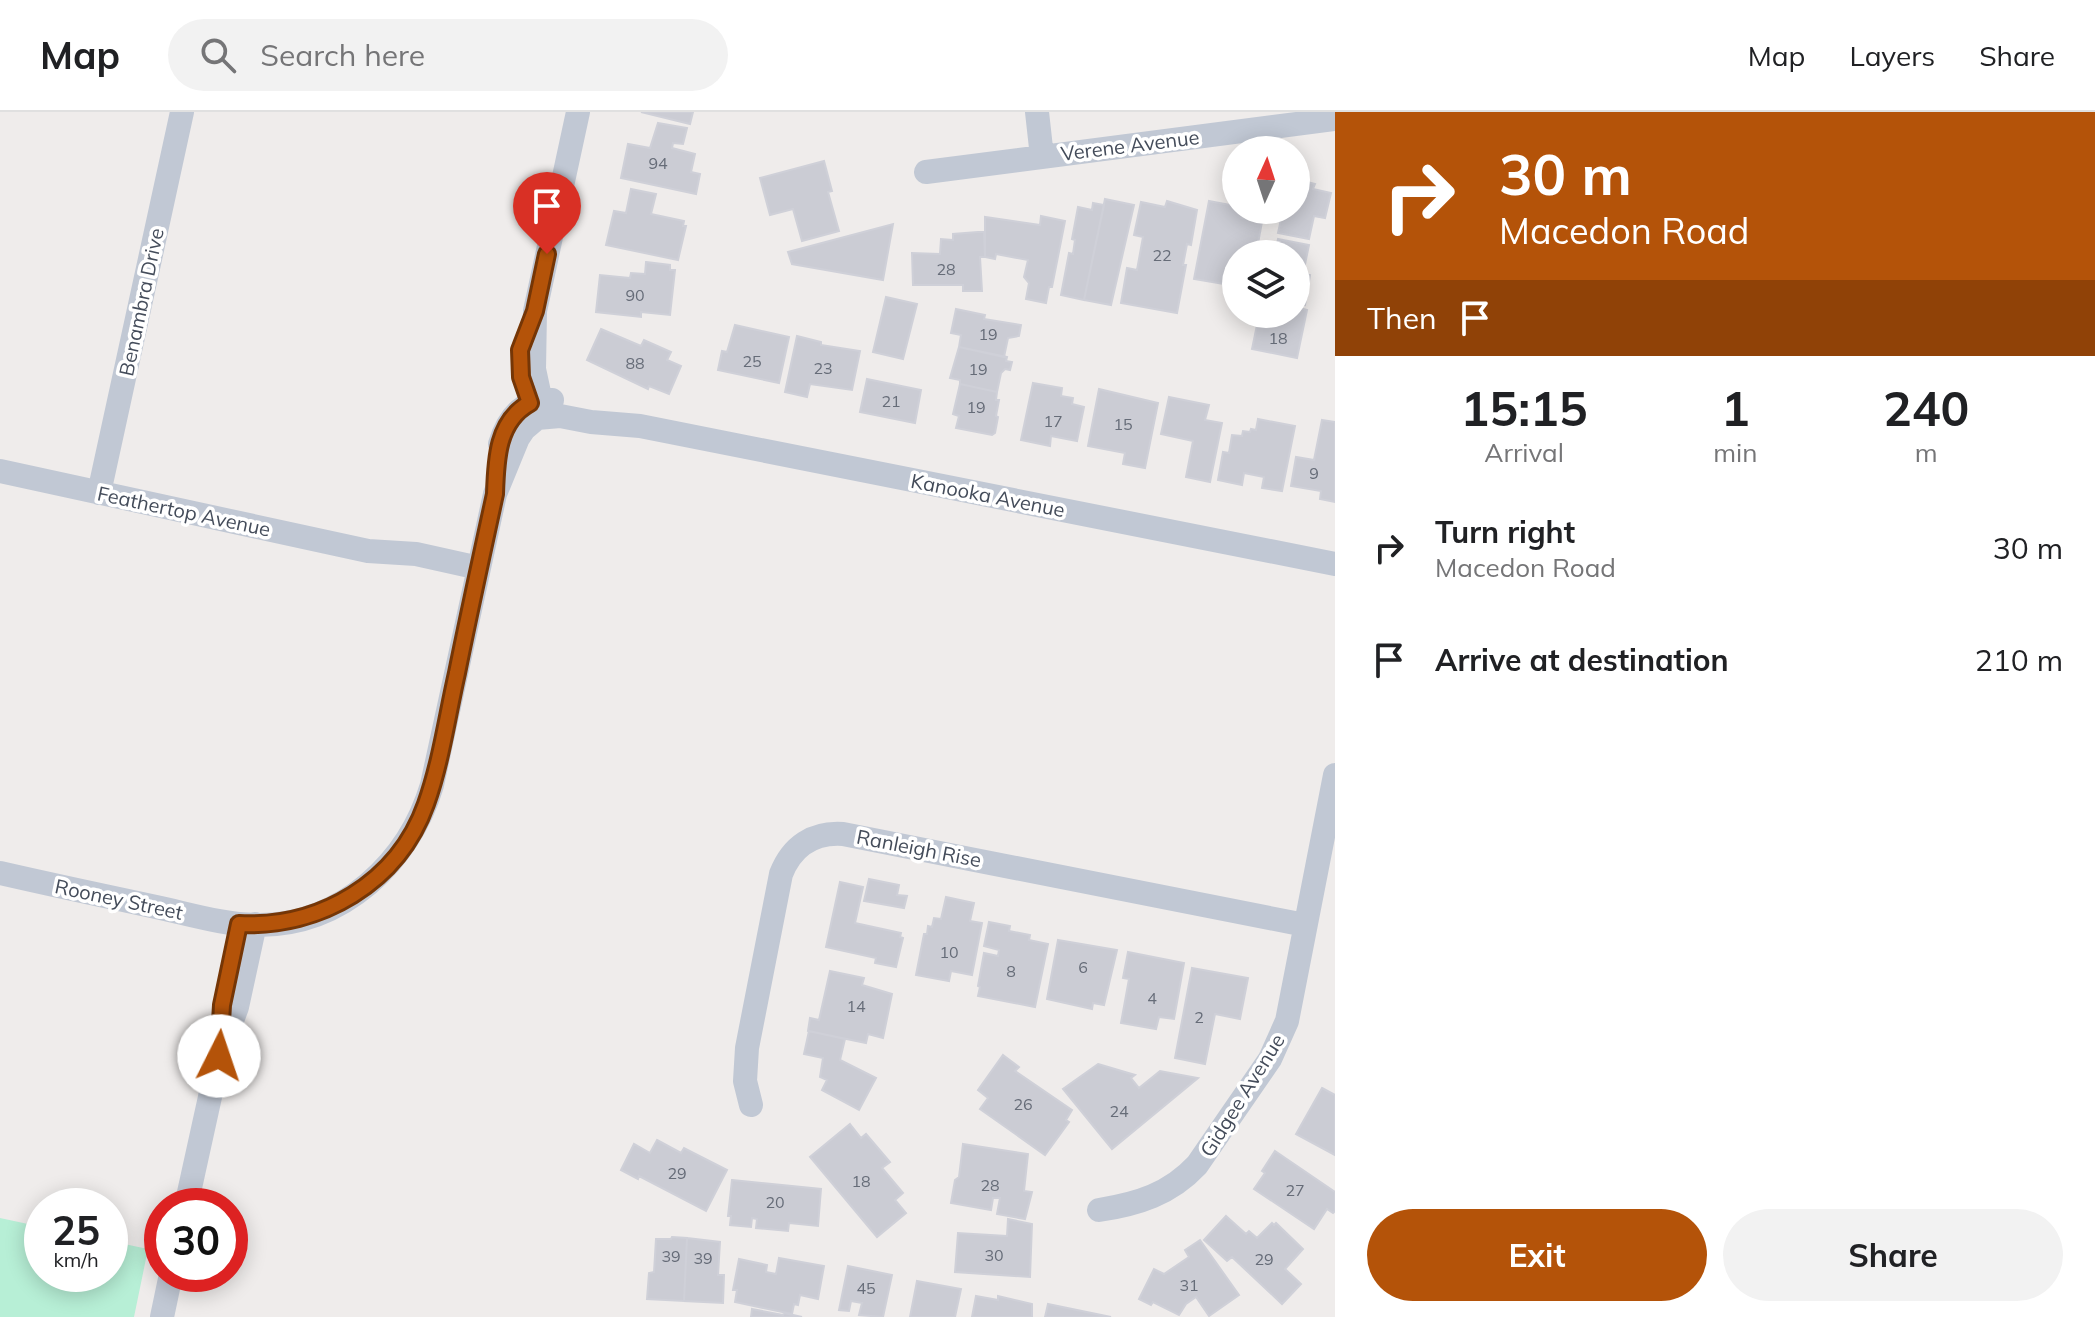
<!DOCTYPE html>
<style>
:root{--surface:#fff;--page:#f2f2f2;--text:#202124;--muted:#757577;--line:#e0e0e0;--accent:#b45309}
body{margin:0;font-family:Mulish,sans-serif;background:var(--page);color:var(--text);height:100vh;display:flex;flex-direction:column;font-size:30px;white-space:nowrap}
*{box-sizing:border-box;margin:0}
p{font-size:26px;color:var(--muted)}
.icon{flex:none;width:44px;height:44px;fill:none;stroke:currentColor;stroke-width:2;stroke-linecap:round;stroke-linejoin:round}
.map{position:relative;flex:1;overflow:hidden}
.panel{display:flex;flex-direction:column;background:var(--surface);width:760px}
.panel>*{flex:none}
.top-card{background:#b45309;color:#fff;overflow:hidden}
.needle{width:52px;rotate:3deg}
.fabs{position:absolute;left:1222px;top:24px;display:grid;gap:16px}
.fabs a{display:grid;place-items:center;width:88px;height:88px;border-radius:50%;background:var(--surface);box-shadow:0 4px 20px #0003;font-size:40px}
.speed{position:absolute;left:24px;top:1076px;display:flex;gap:16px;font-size:40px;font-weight:700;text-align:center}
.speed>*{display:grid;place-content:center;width:104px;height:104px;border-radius:50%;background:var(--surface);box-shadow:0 4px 20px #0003;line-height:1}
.speed small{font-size:20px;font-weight:400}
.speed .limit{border:12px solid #d22;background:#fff;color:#111}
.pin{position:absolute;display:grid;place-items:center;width:68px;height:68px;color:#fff;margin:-82px -34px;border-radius:50% 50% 50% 0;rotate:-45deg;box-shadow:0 0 8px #0007}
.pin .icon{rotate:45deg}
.me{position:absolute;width:88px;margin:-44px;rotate:4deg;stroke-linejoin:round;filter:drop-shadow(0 0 6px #0008)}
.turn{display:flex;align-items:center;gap:28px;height:168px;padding:0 32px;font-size:36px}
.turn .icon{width:104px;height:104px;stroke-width:2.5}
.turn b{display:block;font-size:56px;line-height:68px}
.then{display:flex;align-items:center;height:76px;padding:0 32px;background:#0003;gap:16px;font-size:30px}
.eta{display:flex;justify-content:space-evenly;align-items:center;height:136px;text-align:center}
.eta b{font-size:48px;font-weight:700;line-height:56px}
.button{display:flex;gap:16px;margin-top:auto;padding:16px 32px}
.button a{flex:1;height:92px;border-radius:48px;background:var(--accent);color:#fff;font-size:32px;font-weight:700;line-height:92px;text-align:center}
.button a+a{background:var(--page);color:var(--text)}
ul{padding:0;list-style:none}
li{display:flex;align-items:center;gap:24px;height:112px;padding:0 32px}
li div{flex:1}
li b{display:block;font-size:30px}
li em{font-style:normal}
header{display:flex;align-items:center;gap:48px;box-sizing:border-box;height:112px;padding:0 40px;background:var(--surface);border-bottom:2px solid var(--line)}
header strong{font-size:38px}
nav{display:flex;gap:44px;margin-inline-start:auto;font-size:28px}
.search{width:560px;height:72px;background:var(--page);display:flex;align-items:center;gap:20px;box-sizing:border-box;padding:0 28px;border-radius:44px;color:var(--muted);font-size:30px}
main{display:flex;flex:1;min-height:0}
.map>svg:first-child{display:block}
.green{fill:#b7efd6}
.building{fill:#cbccd4;stroke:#cfd0d8;stroke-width:2}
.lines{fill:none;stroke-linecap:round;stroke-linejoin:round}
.street{stroke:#c1c8d4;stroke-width:24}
.route-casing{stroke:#753606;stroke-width:20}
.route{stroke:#b45309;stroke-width:14}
.labels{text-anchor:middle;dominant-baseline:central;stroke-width:7;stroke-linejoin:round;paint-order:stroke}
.number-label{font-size:16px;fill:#666c78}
.street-label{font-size:20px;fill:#444c5a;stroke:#fff}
</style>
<header>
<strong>Map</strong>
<div class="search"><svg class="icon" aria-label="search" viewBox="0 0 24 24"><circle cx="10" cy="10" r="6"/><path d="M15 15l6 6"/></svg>Search here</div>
<nav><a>Map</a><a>Layers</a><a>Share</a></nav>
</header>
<main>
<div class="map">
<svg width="1335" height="1205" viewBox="0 0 1335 1205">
<rect width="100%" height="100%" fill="#efeceb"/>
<path class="green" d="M0 1106 42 1115V1162H110V1129L148 1137 134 1205H0Z"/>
<path class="building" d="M641 0H693L690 12Z
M658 11 687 16 683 32 673 31 672 36 695 42 691 60 700 62 696 82 621 66 628 32 650 36Z
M824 49 832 79 828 80 839 119 802 129 793 97 770 103 760 66Z
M1303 69 1315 72 1313 77 1331 81 1325 106 1314 104 1309 127 1278 121 1283 98H1296V73L1302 74Z
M631 77 656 82 651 102 684 109 683 114H686L678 148 606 133 614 99 626 101Z
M1105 87 1134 93 1111 193 1084 188Z
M1167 89 1197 98 1191 133 1187 132 1183 153H1186L1177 201 1121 191 1127 156 1137 158 1143 125 1134 123 1141 90 1165 95Z
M1209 89 1236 94V98H1243L1241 106 1262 110 1256 142H1236V174L1194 167Z
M1093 91 1104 93 1084 188 1061 183 1069 141 1073 142 1075 128 1072 127 1078 95 1092 98Z
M1041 104 1065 109 1052 175H1049L1046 191 1026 187 1029 171 1024 165 1028 148 996 142 995 147 985 145V105L1040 113Z
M893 112 883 168 792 152 788 140Z
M978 120H984L985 145H980L982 179H963V173H913L912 141 940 142 941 127 953 128V122Z
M1278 127 1309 133 1303 162 1310 163 1305 193 1296 191V142H1275Z
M646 150 670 153V158H675L670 203 641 200V205L596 200 600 163 630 166 631 161 645 162Z
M886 185 917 192 903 247 873 240Z
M1296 195 1307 198 1297 246 1252 237 1257 213 1268 216 1273 202H1296Z
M956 197 985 203 984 207 1021 213 1019 224 1008 226 1004 245 959 235 961 223 951 221Z
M735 213 789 225 779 271 718 258 722 239 727 240Z
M601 217 641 234 644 228 671 240 667 248 681 254 669 282 649 274 648 277 587 248Z
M797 224 821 230V233L860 239 852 278 810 272 807 285 785 280Z
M959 235 1007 245 1006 249 1012 250 1010 258 1005 257 1001 261 997 280 960 272V268L950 266Z
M867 267 921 278 915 311 860 300Z
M1033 271 1062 276 1061 284 1073 286 1072 292 1084 295 1077 329 1051 324 1050 334 1021 328Z
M960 272 997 280 996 288H999L996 304 998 305 995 321 992 323 956 316 959 304 953 302Z
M1099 277 1158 291 1145 356 1123 352 1125 341 1088 334Z
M1169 285 1209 293 1205 308 1222 311 1210 370 1186 365 1193 329 1161 322Z
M1258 307 1295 314 1282 379 1262 376 1264 365 1244 361 1242 373 1218 368 1223 340 1229 341 1232 323 1242 324 1243 319 1250 320 1251 317 1256 318Z
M1322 308 1335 310V390L1320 387 1321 379 1291 374 1296 345 1314 348Z
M869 767 899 773 897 783 907 784 904 796 864 789Z
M840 770 863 775 855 811 901 821 900 825 903 826 896 855 875 851 876 846 826 835Z
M946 785 974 791 970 809 982 811 972 863 951 859 949 869 916 863 924 822H927L928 814 932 815 934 806 941 807Z
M989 810 1010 814 1009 819 1030 823 1029 828 1048 832 1035 895 978 884 980 875 978 874 984 841 998 844 999 838 984 834Z
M1058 828 1117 838 1104 893 1093 891 1092 897 1047 887Z
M1128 840 1184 851 1174 907 1159 905 1156 917 1121 911 1129 867 1123 866Z
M1192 856 1248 866 1240 907 1215 902 1205 952 1175 946Z
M830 859 864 866 862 873 892 882 883 926 868 922 866 931 808 919 810 906 819 908Z
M809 919 845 927 840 948 876 966 859 998 822 978 827 968 820 965 823 946 804 942Z
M1003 943 1019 955 1015 959 1072 998 1066 1008 1069 1010 1045 1043 980 997 988 986 978 978Z
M1098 952 1135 963 1131 966 1139 976 1160 959 1198 966 1112 1037 1063 977Z
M1322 976 1335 983V1043L1296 1022Z
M850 1012 861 1026 866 1022 890 1050 882 1056 903 1081 895 1088 906 1101 877 1125 810 1045Z
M657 1028 681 1041 684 1036 727 1058 706 1099 639 1064 638 1067 621 1058 634 1032 650 1041Z
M963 1032 1028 1042 1024 1079 1032 1080 1025 1107 997 1102 1000 1086H993L991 1098 951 1091 955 1068 959 1065Z
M1275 1039 1335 1080V1099L1333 1101 1327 1097 1314 1117 1254 1077 1265 1061 1262 1059Z
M732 1068 821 1077 818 1114 789 1111 788 1119 756 1116 757 1107 752 1106 751 1115 730 1113 731 1104H728Z
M1226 1104 1246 1122 1249 1119 1257 1126 1272 1111 1274 1113 1276 1111 1303 1137 1285 1157 1301 1172 1282 1192 1232 1145 1227 1149 1204 1128Z
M1008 1107 1032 1112 1030 1165 955 1160 958 1121 1007 1124Z
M672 1125 687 1126 684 1189 647 1187 649 1161 654 1160 656 1127H671Z
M687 1126 720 1130 718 1163H724L723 1191 684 1189Z
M1200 1128 1239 1183 1209 1204 1196 1185 1186 1192 1179 1203 1153 1190 1151 1193 1139 1187 1154 1157 1164 1162 1189 1145 1185 1138Z
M779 1146 824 1154 818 1187 800 1183 798 1193 794 1192 792 1202 735 1190 737 1178H733L739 1147 767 1153 766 1160 776 1162Z
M848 1154 892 1163 883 1205 859 1203 862 1191 851 1189 849 1199 839 1198Z
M917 1169 961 1177 955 1205H910Z
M976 1184 998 1188V1184L1032 1192V1205H972Z
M1048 1192 1111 1205H1045Z
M752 1197 783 1203 784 1201 802 1205H751Z"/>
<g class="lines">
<path class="street" d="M1037 0 1042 45
M926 60 1335 7
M537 306 560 304 591 310 640 314 1335 452
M500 332C508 306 523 287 552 288
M0 359 368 439 416 442 479 456
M99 381 182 0
M0 761C52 773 104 784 156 795 189 802 224 813 259 813 343 813 409 750 432 673L495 382 518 326 524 317 537 306 540 285 534 257 535 199 578 0
M751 993 745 969 747 936 781 762C792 734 813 720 843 722L1305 813
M186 1094 219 944 237 895 255 812
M1099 1098C1138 1092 1170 1082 1197 1053L1270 947 1287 909 1335 663
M162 1205 171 1162"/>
</g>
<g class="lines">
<defs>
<path id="route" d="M219 944 222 893 239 812C320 816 398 771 426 692 441 650 447 605 457 561 469 501 482 442 495 382 496 348 497 309 530 291L521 265 520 238 535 199 547 142"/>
</defs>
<use href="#route" class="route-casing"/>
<use href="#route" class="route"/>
</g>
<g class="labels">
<g class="number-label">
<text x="658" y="51">94</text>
<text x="1162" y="143">22</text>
<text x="946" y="157">28</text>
<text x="635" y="183">90</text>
<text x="988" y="222">19</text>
<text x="1278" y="226">18</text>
<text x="752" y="249">25</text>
<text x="635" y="251">88</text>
<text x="823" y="256">23</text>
<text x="978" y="257">19</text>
<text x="891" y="289">21</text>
<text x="976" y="295">19</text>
<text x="1053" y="309">17</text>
<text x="1123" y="312">15</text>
<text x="1314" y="361">9</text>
<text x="949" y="840">10</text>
<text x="1083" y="855">6</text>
<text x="1011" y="859">8</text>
<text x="1152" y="886">4</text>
<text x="856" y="894">14</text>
<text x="1199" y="905">2</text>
<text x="1023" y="992">26</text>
<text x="1119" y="999">24</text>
<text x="677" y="1061">29</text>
<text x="861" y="1069">18</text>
<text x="990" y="1073">28</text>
<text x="1295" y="1078">27</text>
<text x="775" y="1090">20</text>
<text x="994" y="1143">30</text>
<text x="671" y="1144">39</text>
<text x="703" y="1146">39</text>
<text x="1264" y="1147">29</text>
<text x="1189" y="1173">31</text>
<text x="866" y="1176">45</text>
</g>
<g class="street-label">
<text transform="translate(1130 33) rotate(-7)">Verene Avenue</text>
<text transform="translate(141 190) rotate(-78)">Benambra Drive</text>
<text transform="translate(988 383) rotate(11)">Kanooka Avenue</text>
<text transform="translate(184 399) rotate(12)">Feathertop Avenue</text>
<text transform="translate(919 736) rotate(11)">Ranleigh Rise</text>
<text transform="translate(119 787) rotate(12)">Rooney Street</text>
<text transform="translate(1242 983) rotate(-58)">Gidgee Avenue</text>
</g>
</g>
</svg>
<div class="fabs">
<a><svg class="needle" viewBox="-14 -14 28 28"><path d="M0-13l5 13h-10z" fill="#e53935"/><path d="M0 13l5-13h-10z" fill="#757577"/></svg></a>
<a><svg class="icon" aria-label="layers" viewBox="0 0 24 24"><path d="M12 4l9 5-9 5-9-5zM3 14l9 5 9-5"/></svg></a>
</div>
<div class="speed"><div>25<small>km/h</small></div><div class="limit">30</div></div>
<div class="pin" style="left:547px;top:142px;background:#d93025"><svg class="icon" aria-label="arrive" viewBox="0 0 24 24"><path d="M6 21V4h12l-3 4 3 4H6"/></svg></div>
<svg class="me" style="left:219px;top:944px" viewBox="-20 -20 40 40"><circle r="19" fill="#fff"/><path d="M0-13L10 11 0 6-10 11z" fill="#b45309"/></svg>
</div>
<section class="panel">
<div class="top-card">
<div class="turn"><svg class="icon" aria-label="right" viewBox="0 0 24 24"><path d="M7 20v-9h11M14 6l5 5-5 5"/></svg><div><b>30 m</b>Macedon Road</div></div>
<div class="then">Then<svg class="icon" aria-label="arrive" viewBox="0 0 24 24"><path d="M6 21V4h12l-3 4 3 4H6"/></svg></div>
</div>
<div class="eta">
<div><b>15:15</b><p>Arrival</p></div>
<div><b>1</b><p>min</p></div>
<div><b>240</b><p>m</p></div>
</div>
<ul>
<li><svg class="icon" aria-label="right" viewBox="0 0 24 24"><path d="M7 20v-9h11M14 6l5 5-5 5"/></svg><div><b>Turn right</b><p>Macedon Road</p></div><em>30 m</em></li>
<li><svg class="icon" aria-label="arrive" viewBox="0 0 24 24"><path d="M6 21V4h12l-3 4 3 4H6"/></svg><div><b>Arrive at destination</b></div><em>210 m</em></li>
</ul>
<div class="button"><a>Exit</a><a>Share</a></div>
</section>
</main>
